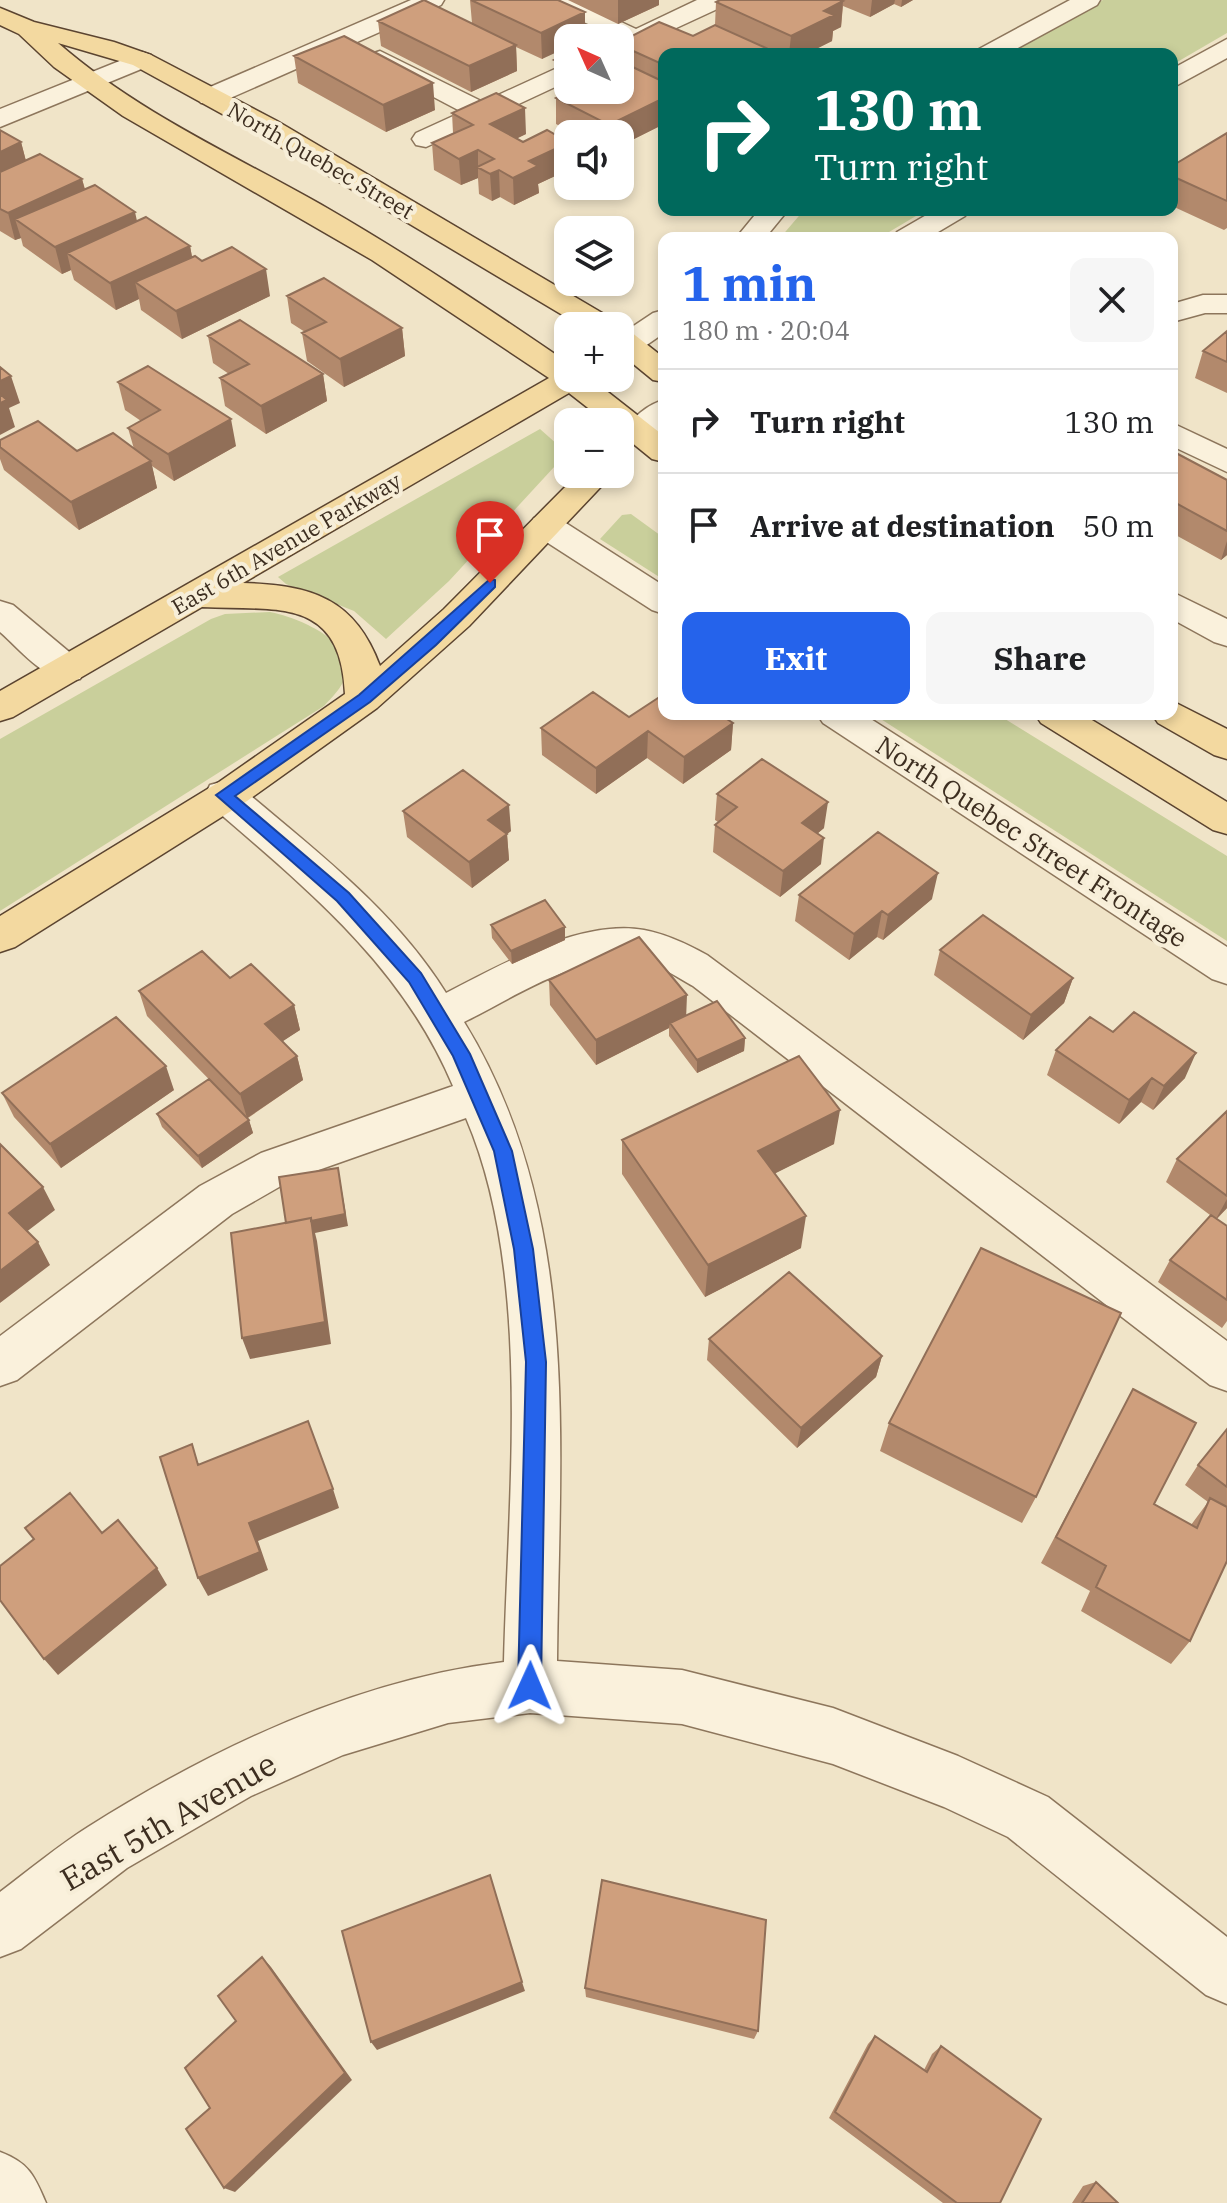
<!DOCTYPE html>
<meta charset="utf-8">
<style>
:root{--surface:#fff;--page:#f6f6f6;--text:#202124;--muted:#757577;--line:#e0e0e0;--accent:#2563eb}
body{margin:0;font-family:"IBM Plex Serif",serif;background:var(--page);color:var(--text);height:100vh;display:flex;flex-direction:column;font-size:30px;white-space:nowrap}
*{box-sizing:border-box;margin:0}
p{font-size:26px;color:var(--muted)}
.icon{flex:none;width:44px;height:44px;fill:none;stroke:currentColor;stroke-width:2;stroke-linecap:round;stroke-linejoin:round}
.map{position:relative;flex:1;overflow:hidden}
.side{position:absolute;left:658px;top:232px;width:520px;height:488px;display:flex;flex-direction:column;background:var(--surface);border-radius:16px;box-shadow:0 4px 12px #0003}
.side>*{flex:none}
.guide{position:absolute;left:658px;top:48px;width:520px;height:168px;border-radius:16px;box-shadow:0 4px 12px #0003;background:#00695c;color:#fff;overflow:hidden}
.needle{width:52px;rotate:315deg}
.controls{position:absolute;left:554px;top:24px;display:grid;gap:16px}
.controls a{display:grid;place-items:center;width:80px;height:80px;border-radius:16px;background:var(--surface);box-shadow:0 4px 12px #0003;font-size:40px}
.pin{position:absolute;display:grid;place-items:center;width:68px;height:68px;color:#fff;margin:-82px -34px;border-radius:50% 50% 50% 0;rotate:-45deg;box-shadow:0 0 8px #0007}
.pin .icon{rotate:45deg}
.me{position:absolute;width:88px;margin:-44px;rotate:1deg;stroke-linejoin:round;filter:drop-shadow(0 0 6px #0008)}
.turn{display:flex;align-items:center;gap:28px;height:168px;padding:0 24px;font-size:36px}
.turn .icon{width:104px;height:104px;stroke-width:2.5}
.turn b{display:block;font-size:56px;line-height:68px}
.round{display:grid;place-items:center;flex:none;width:84px;height:84px;border-radius:16px;background:var(--page)}
.head{display:flex;align-items:center;justify-content:space-between;height:136px;padding:0 24px}
h1{font-size:48px;font-weight:800;line-height:60px;color:var(--accent)}
.cta{display:flex;gap:16px;margin-top:auto;padding:16px 24px}
.cta a{flex:1;height:92px;border-radius:16px;background:var(--accent);color:#fff;font-size:32px;font-weight:800;line-height:92px;text-align:center}
.cta a+a{background:var(--page);color:var(--text)}
ul{padding:0;list-style:none}
li{display:flex;align-items:center;gap:24px;height:104px;padding:0 24px;border-top:2px solid var(--line)}
li div{flex:1}
li b{display:block;font-size:30px}
li em{font-style:normal}
.map>svg:first-child{display:block}
.green{fill:#c9cf9b}
.lines{fill:none;stroke-linecap:round;stroke-linejoin:round}
.minor-casing{stroke:#8d765c;stroke-width:3}
.major-casing{stroke:#5b4430;stroke-width:3}
.minor{fill:#faf1dc;fill-rule:evenodd}
.major{fill:#f3d9a0;fill-rule:evenodd}
.wall{fill:#b2896c}
.shaded-wall{fill:#916f58}
.building{fill:#cf9f7d;stroke:#916f58;stroke-width:2}
.route{fill:#2563eb;stroke:#184099;stroke-width:2}
.labels{text-anchor:middle;dominant-baseline:central;stroke-width:8;stroke-linejoin:round;paint-order:stroke}
.far-street-label{font-size:22px;fill:#3d2e20;stroke:#f7eed8}
.street-label{font-size:26px;fill:#3d2e20;stroke:#f7eed8}
.near-street-label{font-size:32px;fill:#3d2e20;stroke:#f7eed8}
</style>
<div class="map">
<svg width="1227" height="2203" viewBox="0 0 1227 2203">
<rect width="100%" height="100%" fill="#f0e4c8"/>
<path class="green" d="M1103 0H1227V33L1172 65V54H1005Z
M804 210H926L879 238H780Z
M540 429 567 453 449 581 386 639 354 611 286 584 278 577Z
M631 514 664 538V580L600 539 622 515Z
M270 612C296 617 355 640 346 675 342 688 332 697 324 706L0 911V739L211 619 225 614Z
M873 714H997L1227 856V941Z"/>
<g class="lines">
<defs>
<path id="minor" d="M411 0H444L441 5 219 103H201L197 97 201 91Z
M542 0H574L636 29 697 0H729L726 5 620 54V38L545 5Z
M1070 0H1100L1097 5 1007 54H975L979 49Z
M1227 39V58L1172 88V69Z
M380 51 483 102 568 63V81L426 147 416 145 412 139 416 133 462 112 371 64 367 59 371 54Z
M142 52 151 55 155 60 151 65 0 127V109Z
M759 210H788L765 238H736Z
M935 210H969L965 216 928 238H893L897 232Z
M1203 295H1227V313H1205L1172 322V304Z
M664 310V333L638 351H620V335L653 313Z
M664 400V427C651 438 645 443 628 439L623 432C632 418 648 404 664 400Z
M1172 423 1227 449V472L1172 446Z
M546 515 558 518 664 586V614L652 610 534 534 529 526 534 518Z
M1172 592 1227 619V646L1214 642 1172 619Z
M0 601 13 605 80 661 85 670 80 679C49 687 22 651 0 632Z
M817 714H863L1227 947V984L1212 979 823 723Z
M224 781 238 785C312 848 394 909 446 993 501 965 580 919 644 930 666 934 687 944 707 955L1227 1341V1391L1210 1385 693 986C678 978 661 965 643 962 582 950 517 996 464 1022 583 1215 559 1444 557 1661L682 1670 833 1708 958 1756 1048 1797 1227 1937V2004L1206 1995 1008 1837 944 1807 833 1764 682 1724 530 1713 448 1723 343 1755 251 1796 127 1868 21 1949 0 1957V1892C29 1870 58 1846 88 1827 213 1748 356 1680 504 1662 508 1494 533 1274 466 1118L293 1179 232 1214 17 1380 0 1386V1336L200 1186 261 1153 453 1086C402 965 307 889 210 805L205 795 210 785Z
M0 2152C29 2163 34 2175 46 2203H0Z"/>
<path id="major" d="M0 8 34 22 114 42 151 55 277 121 614 320 618 326H581L257 133 133 65 58 43C138 113 236 156 327 208 410 256 489 309 568 363V378H590L664 436V462L652 459 620 433V422H606L569 393 243 583C311 585 355 598 380 666L444 609 578 474H613L469 626 377 708 247 801 15 947 0 952V916L219 782 345 694C341 595 275 611 202 607L13 717 0 721V691L549 378 372 260 123 116 54 67 19 34 0 25Z
M620 329 631 332 664 358V382L653 380 620 353Z
M1172 701 1227 729V759L1214 755 1158 723 1152 714H1172Z
M1035 714H1082L1227 802V834L1213 830 1041 723Z"/>
</defs>
<use href="#minor" class="minor-casing"/>
<use href="#major" class="major-casing"/>
<use href="#minor" class="minor"/>
<use href="#major" class="major"/>
</g>
<path class="wall" d="M470 0 585 12V38H568L542 59 516 47 517 71 471 92 381 46 378 21 472 23Z
M568 0H659V5L618 24Z
M720 0H913L901 7 894 4 870 17 843 6 841 27 833 31 832 41 806 54H771L766 52 664 54V124L620 146V134H575L556 124V98L567 92 555 86 554 60 568 53V90H620V42L693 36 715 25 716 2Z
M294 56 435 110 386 132 298 83Z
M452 113 526 134 517 138 523 142H568V170L538 184 539 193 514 205 500 197 492 201 479 194 478 178 461 185 434 170 432 143 453 133Z
M0 130 21 142 26 161 82 179 85 189 137 221 190 246 192 257 202 261 270 296 182 339 141 310 139 299 116 310 74 280 71 270 62 274 23 246 21 238 15 240 0 231Z
M1227 133V228L1224 230 1172 206V166Z
M287 296 402 328 405 356 344 387 307 361 302 333 305 332 291 323Z
M1227 331V393L1195 378 1203 351Z
M208 336 323 374 327 401 266 434 225 406 220 378 229 374 213 363Z
M118 382 236 446 174 481 152 466 157 488 79 530 4 470 0 459V440L77 451 134 449 128 428 141 421 125 410Z
M1172 455 1227 480V555L1221 560 1172 533Z
M664 714 733 723 731 750 683 784 647 758 596 794 542 755 541 728Z
M717 794 824 828 818 833 821 864 780 897 713 852 715 825 718 822 715 820Z
M403 811 511 831 507 834 509 860 472 888 407 837Z
M799 895 932 899 883 940 877 937 849 960 795 921Z
M491 925 565 927V940L512 964 492 938Z
M940 950 1073 978 1064 1003 1023 1040 934 975Z
M549 980 686 1015 745 1038 744 1051 697 1073 669 1036V1028L596 1065 550 1005Z
M139 991 294 1005 300 1030 282 1041 297 1056 303 1080 248 1118 253 1133 202 1168 162 1127 157 1114 239 1110 147 1016Z
M1113 1032 1185 1078 1153 1110 1141 1102 1119 1124 1047 1075 1056 1050Z
M174 1090 61 1168 14 1117 2 1093Z
M1227 1111V1208L1217 1219 1227 1226V1321L1222 1328 1158 1282 1170 1260 1210 1215 1166 1182 1177 1159Z
M622 1140 834 1144 775 1173 801 1248 705 1297 622 1174Z
M709 1339 882 1356 876 1377 797 1448 707 1360Z
M1133 1389 1154 1504 1191 1525 1208 1502 1185 1485 1198 1465 1227 1429V1561L1190 1641 1171 1664 1081 1611 1090 1591 1041 1563Z
M889 1423 1036 1497 1022 1523 880 1451Z
M585 1988 758 2031 754 2039 586 1997Z
M875 2036 924 2070 932 2054 941 2046 1000 2203H943L829 2118 868 2044Z
M1096 2182 1118 2203H1072L1083 2186Z"/>
<path class="shaded-wall" d="M618 0H659V5L618 24Z
M872 0H895L894 4 870 17Z
M902 0H913L901 7Z
M843 1 841 27 833 31 832 41 806 54H789L791 36 824 11Z
M585 12V38H568V47L542 59 541 33Z
M516 45 517 71 471 92 469 66Z
M766 48 765 54H754Z
M433 83 435 110 386 132 383 105Z
M664 98V124L620 146V134H609V125Z
M525 108 526 134 492 151 490 124Z
M21 142 28 169 0 182V152Z
M568 143V170L538 184 539 193 514 205 513 178 529 161Z
M478 150V178L461 185 459 159Z
M499 170 500 197 492 201 490 174Z
M82 179 89 206 15 219 21 238 15 240 8 213Z
M135 212 141 239 67 253 71 270 62 274 55 247Z
M190 246 195 273 135 282 139 299 116 310 110 283Z
M266 269 270 296 182 339 176 311Z
M402 328 405 356 344 387 340 359Z
M323 374 327 401 266 434 261 406Z
M11 376 20 403 9 408 15 427 0 435V381Z
M231 419 236 446 174 481 168 454Z
M151 461 157 488 79 530 71 502Z
M1227 541V555L1221 560Z
M733 723 731 750 683 784 684 757Z
M648 731 647 758 596 794V768Z
M828 802 824 828 799 849 802 823Z
M509 805 511 831 490 846 488 820Z
M507 834 509 860 472 888 469 862Z
M824 838 821 864 780 897 783 871Z
M938 873 932 899 883 940 888 915Z
M882 911 877 937 849 960 854 934Z
M565 927V940L512 964 511 951Z
M1073 978 1064 1003 1023 1040 1031 1015Z
M687 995 686 1020 670 1023 669 1028 596 1065V1040Z
M294 1005 300 1030 271 1049 265 1024Z
M745 1038 744 1051 697 1073V1060Z
M1196 1053 1185 1078 1153 1110 1164 1086Z
M297 1056 303 1080 247 1118 240 1094Z
M166 1066 174 1090 61 1168 50 1144Z
M1152 1078 1141 1102 1119 1124 1129 1100Z
M840 1110 834 1144 754 1184 758 1151Z
M249 1120 253 1133 202 1168 198 1156Z
M338 1168 348 1226 315 1233 317 1241 331 1344 250 1359 242 1338Z
M43 1187 55 1210 21 1236 9 1213Z
M1227 1199V1208L1216 1219Z
M806 1216 801 1248 705 1297 708 1265Z
M38 1242 50 1265 0 1303V1271Z
M882 1356 876 1377 797 1448 801 1428Z
M333 1489 339 1508 258 1541 268 1570 208 1596 198 1578 249 1523Z
M157 1568 167 1585 58 1675 44 1659Z
M262 1957 271 1967 352 2080 235 2192 224 2188Z
M522 1982 525 1991 377 2050 371 2042Z"/>
<path class="building" d="M424 0 516 45 469 66 378 21Z
M471 0H558L585 12 541 33Z
M720 0H840L843 1 824 11 834 15 791 36 716 2Z
M659 22 693 36 715 25 766 48 754 54H664V65L620 45V42Z
M344 36 433 83 383 105 294 56Z
M568 53V66L554 60Z
M620 61 664 82V98L609 125 556 98 572 90H620Z
M496 93 525 108 490 124 523 142 547 130 568 142V143L529 161 538 166 513 178 499 170 490 174 477 167 494 159 478 150 459 159 432 143 473 125 452 113Z
M0 130 21 142 0 152Z
M1227 133V201L1172 176V166Z
M40 154 82 179 8 213 0 209V172Z
M95 185 135 212 55 247 15 219Z
M146 217 190 246 110 283 67 253Z
M232 247 266 269 176 311 135 282 195 256 202 261Z
M324 278 402 328 340 359 302 333 326 322 287 296Z
M240 320 323 374 261 406 220 378 249 364 208 336Z
M1227 331V362L1203 351Z
M148 366 231 419 168 454 128 428 160 410 118 382Z
M0 367 11 376 0 381Z
M0 394 7 400 0 403Z
M38 421 77 451 113 433 151 461 71 502 0 447V440Z
M1176 453 1227 480V531L1172 501V455Z
M593 692 629 717 664 694V714H719L733 723 684 757 648 731 596 768 541 728Z
M762 759 828 802 802 823 824 838 783 871 715 825 737 807 717 794Z
M463 770 509 805 488 820 507 834 469 862 403 811Z
M878 832 938 873 888 915 882 911 854 934 799 895Z
M545 900 565 927 511 951 491 925Z
M983 915 1073 978 1031 1015 940 950Z
M639 937 687 995 596 1040 549 980Z
M202 951 230 978 251 964 294 1005 265 1024 297 1056 240 1094 139 991Z
M717 1001 745 1038 697 1060 670 1023Z
M1134 1012 1196 1053 1164 1086 1152 1078 1129 1100 1056 1050 1090 1017 1113 1032Z
M116 1017 166 1066 50 1144 2 1093Z
M799 1056 840 1110 758 1151 806 1216 708 1265 622 1140Z
M209 1079 249 1120 198 1156 157 1114Z
M1227 1111V1196L1177 1159Z
M0 1144 43 1187 9 1213 38 1242 0 1271Z
M338 1168 345 1214 311 1221V1218L286 1223 279 1177Z
M1211 1215 1227 1226V1300L1170 1260Z
M311 1218 325 1322 242 1338 231 1233Z
M981 1248 1121 1313 1036 1497 889 1423Z
M789 1272 882 1356 801 1428 709 1339Z
M1133 1389 1196 1423 1154 1504 1197 1528 1210 1498 1227 1507V1561L1190 1641 1096 1587 1106 1566 1056 1537Z
M308 1421 333 1489 249 1523 260 1552 198 1578 160 1457 192 1444 198 1465Z
M1227 1429V1487L1198 1465Z
M70 1493 102 1533 118 1520 157 1568 44 1659 0 1600V1566L34 1539 25 1528Z
M490 1875 522 1982 371 2042 342 1931Z
M602 1880 766 1920 758 2031 585 1988Z
M262 1957 345 2073 224 2188 186 2129 210 2108 185 2068 236 2021 218 1996Z
M875 2036 927 2072 941 2046 1041 2119 1000 2203H957L835 2112Z
M1096 2182 1118 2203H1082Z"/>
<path class="route" d="M490 579 495 580V587L436 645 370 702 235 796 349 893 421 973 470 1054 512 1151 533 1249 546 1362 541 1686 538 1694 530 1697 522 1694 518 1686 526 1362 514 1249 494 1151 453 1056 409 982 337 901 216 795 359 695Z"/>
<g class="labels">
<g class="far-street-label">
<text transform="translate(321 160) rotate(30)">North Quebec Street</text>
<text transform="translate(286 543) rotate(-30)">East 6th Avenue Parkway</text>
</g>
<g class="street-label">
<text transform="translate(1032 841) rotate(33)">North Quebec Street Frontage</text>
</g>
<g class="near-street-label">
<text transform="translate(168 1821) rotate(-30)">East 5th Avenue</text>
</g>
</g>
</svg>
<div class="controls">
<a><svg class="needle" viewBox="-14 -14 28 28"><path d="M0-13l5 13h-10z" fill="#e53935"/><path d="M0 13l5-13h-10z" fill="#757577"/></svg></a>
<a><svg class="icon" aria-label="sound" viewBox="0 0 24 24"><path d="M4 9h4l5-4v14l-5-4H4zM17 9q2 3 0 6"/></svg></a>
<a><svg class="icon" aria-label="layers" viewBox="0 0 24 24"><path d="M12 4l9 5-9 5-9-5zM3 14l9 5 9-5"/></svg></a>
<a>+</a>
<a>−</a>
</div>
<div class="pin" style="left:490px;top:583px;background:#d93025"><svg class="icon" aria-label="arrive" viewBox="0 0 24 24"><path d="M6 21V4h12l-3 4 3 4H6"/></svg></div>
<svg class="me" style="left:530px;top:1686px" viewBox="-20 -20 40 40"><path d="M0-17L14 15 0 8-14 15z" fill="#2563eb" stroke="#fff" stroke-width="4"/></svg>
<div class="guide">
<div class="turn"><svg class="icon" aria-label="right" viewBox="0 0 24 24"><path d="M7 20v-9h11M14 6l5 5-5 5"/></svg><div><b>130 m</b>Turn right</div></div>
</div>
<section class="side">
<div class="head"><div><h1>1 min</h1><p>180 m · 20:04</p></div><a class="round"><svg class="icon" aria-label="close" viewBox="0 0 24 24"><path d="M6 6l12 12M18 6L6 18"/></svg></a></div>
<ul>
<li><svg class="icon" aria-label="right" viewBox="0 0 24 24"><path d="M7 20v-9h11M14 6l5 5-5 5"/></svg><div><b>Turn right</b></div><em>130 m</em></li>
<li><svg class="icon" aria-label="arrive" viewBox="0 0 24 24"><path d="M6 21V4h12l-3 4 3 4H6"/></svg><div><b>Arrive at destination</b></div><em>50 m</em></li>
</ul>
<div class="cta"><a>Exit</a><a>Share</a></div>
</section>
</div>
